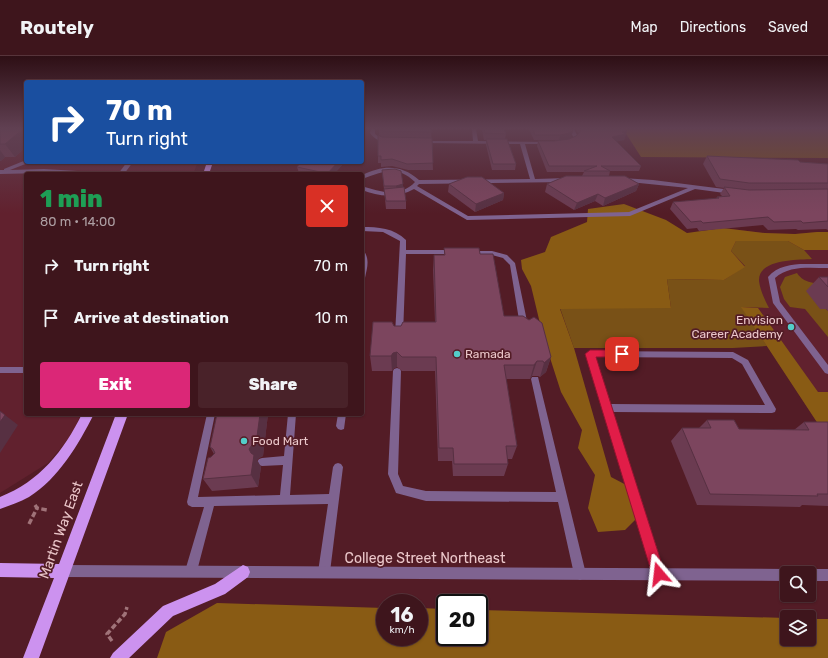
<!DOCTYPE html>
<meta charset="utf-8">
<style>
:root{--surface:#3e151c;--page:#492229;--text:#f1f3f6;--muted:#ad9fa3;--line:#57343b;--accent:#db2777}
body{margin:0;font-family:Rubik,sans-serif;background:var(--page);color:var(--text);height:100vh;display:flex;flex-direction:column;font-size:15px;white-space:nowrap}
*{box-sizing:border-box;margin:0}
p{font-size:13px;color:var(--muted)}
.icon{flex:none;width:22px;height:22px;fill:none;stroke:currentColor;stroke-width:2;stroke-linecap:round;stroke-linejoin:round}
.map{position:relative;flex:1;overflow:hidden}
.drawer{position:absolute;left:24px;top:116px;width:340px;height:244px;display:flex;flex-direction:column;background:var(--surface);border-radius:4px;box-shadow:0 1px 3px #0004,0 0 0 1px var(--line)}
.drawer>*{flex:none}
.banner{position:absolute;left:24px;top:24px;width:340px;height:84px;border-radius:4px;box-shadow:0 1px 3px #0004,0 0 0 1px var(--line);background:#1a4fa0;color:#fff;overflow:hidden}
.tools{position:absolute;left:780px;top:510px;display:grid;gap:8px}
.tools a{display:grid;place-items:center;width:36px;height:36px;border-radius:4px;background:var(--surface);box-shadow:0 1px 3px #0004,0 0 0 1px var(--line);font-size:20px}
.speed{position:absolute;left:376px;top:538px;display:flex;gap:8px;font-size:20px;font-weight:700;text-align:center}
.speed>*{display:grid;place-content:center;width:52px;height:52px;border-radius:50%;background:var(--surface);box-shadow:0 1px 3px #0004,0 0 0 1px var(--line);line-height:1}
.speed small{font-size:10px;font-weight:400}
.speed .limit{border:2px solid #111;border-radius:6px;background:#fff;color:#111}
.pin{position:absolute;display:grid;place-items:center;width:34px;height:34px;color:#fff;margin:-17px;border-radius:8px;box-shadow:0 2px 6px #0006}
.me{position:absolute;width:44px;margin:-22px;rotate:343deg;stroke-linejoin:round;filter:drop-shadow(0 0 3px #0008)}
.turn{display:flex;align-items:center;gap:14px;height:84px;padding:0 16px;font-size:18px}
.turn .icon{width:52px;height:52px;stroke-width:2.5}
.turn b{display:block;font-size:28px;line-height:34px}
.round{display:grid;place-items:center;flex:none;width:42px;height:42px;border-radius:4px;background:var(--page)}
.head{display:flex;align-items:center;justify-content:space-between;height:68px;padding:0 16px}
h1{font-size:24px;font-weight:800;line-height:30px;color:#1e9e55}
.action{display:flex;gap:8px;margin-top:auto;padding:8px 16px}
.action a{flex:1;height:46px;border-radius:4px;background:var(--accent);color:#fff;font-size:16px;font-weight:800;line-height:46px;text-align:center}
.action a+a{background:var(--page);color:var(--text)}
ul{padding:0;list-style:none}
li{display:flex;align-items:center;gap:12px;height:52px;padding:0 16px}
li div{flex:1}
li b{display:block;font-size:15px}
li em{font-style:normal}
header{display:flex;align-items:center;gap:24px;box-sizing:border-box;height:56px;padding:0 20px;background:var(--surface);border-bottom:1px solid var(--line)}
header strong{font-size:19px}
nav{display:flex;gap:22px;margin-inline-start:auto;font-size:14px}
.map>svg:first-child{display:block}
.built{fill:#61212e}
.green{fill:#795117}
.forest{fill:#895b14}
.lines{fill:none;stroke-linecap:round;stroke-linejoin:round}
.path{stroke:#a07379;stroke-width:3.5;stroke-dasharray:5.5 2.5;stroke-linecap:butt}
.service{fill:#7f6390;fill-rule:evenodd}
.tertiary{fill:#7f6390;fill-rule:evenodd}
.primary{fill:#cc92ef;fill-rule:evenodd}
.wall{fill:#6b3b51}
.shaded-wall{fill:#573042}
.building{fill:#7c455e;stroke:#573042}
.route{fill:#e11d48;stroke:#92132f}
.poi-dot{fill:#53cdc9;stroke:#531c26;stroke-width:1.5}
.labels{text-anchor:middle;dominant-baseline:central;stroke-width:3.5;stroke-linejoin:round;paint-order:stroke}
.poi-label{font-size:12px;fill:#ebc7ca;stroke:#531c26;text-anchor:start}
.near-street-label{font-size:14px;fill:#ebc7ca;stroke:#531c26}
</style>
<header>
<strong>Routely</strong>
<nav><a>Map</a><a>Directions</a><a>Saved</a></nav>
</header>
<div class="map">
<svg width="828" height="602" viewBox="0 0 828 602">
<rect width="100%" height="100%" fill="#531c26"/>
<path class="built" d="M0 73H26V106H198L193 118H26V358H81L72 379 48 407 0 437Z
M723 172 765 177 795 178 817 176H828V383L724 224Z"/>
<path class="green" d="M623 73H828V102L641 101Z
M736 185H788L804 194 812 203C797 204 758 203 759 225 760 234 765 244 769 252L742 251 767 290 733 292H574L560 252H671L667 223 724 224 745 210 731 195Z
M797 217C804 228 816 227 828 228L820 253H826L828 255V281L805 253 790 251 784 243 780 231 785 221Z"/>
<path class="forest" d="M624 148 666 164 687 177 723 172 765 177 795 178 817 176H828V194H804L788 185H736L731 195 745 211 724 224 667 223 671 252 560 253 574 292 611 421 632 432 640 459 625 474 598 476 588 452 595 419 578 392 582 374 561 336 543 280 531 230 522 213 521 204 545 196 551 181 587 166 588 153Z
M741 251 758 252 818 336H828V383Z
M217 547 385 552V581H419V552L445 553V581H479V554L787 562V583H809V563H828V602H157L166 576Z"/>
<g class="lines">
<path class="path" d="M35 449 37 452 47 454
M29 468 37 452
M112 585 107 578 125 558 127 551"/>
<path class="service" d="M371 73H375V78L382 83 389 84V86C380 87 375 83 370 77Z
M472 73H476L478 85 549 86V87L547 88H525L535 123 567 122 570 124 567 126 419 128 417 130 468 160 629 156 688 132 620 125V123L622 122 653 124 732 134 735 136 732 138 695 133 630 160 467 164 414 133C398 142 379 141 362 134V130C380 136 400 142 415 126 396 108 383 116 362 123V119C383 109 401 108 419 124L530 123 520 88 423 87 421 86 423 85H473Z
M570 73H574L578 81 568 87 566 86V85L573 81Z
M26 104V106H29L28 107 10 114 44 113 94 116 97 118 44 117 0 118V114H4V113Z
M127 106H133L124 118H118Z
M362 171C378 171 394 172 406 184V194H455L458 196 455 198H406L403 279 402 281 399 282 395 279 400 185 383 176 362 175Z
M362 194 364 195C370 204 367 212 365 222L362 224Z
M471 195H492L507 199 515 207 528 270 527 272H521L520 270 510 209 503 202 492 199 469 198V196Z
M805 208H828V212C810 212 789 209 775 222L780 246 828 309V318L825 317 773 247 768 221C777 210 792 208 805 208Z
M590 295 733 296 748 304 776 353 775 356 772 357 613 356 665 518 663 522 659 524 655 522 653 518 586 298ZM595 301 732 302 742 308 765 349 610 348Z
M0 311H26V317H0Z
M397 312 400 313 401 315 398 418 403 430 426 435 556 436 531 323 532 321H538L586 518 584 522 580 524 576 522 574 518 558 446 426 445 396 437 388 418 393 315 394 313Z
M207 358H215L198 441 280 439 283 409 262 410 259 409 257 406 259 403 262 402 284 400 288 358H296L290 439 329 438 333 411 335 408 338 407 341 408 343 411 330 516 328 520 324 522 320 520 318 516 328 448 214 450 197 515 195 519 191 521 187 519 185 515 204 451H192L188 449 187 446Z
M338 358H346L344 373 341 374 338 373 336 370Z"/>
<path class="tertiary" d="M64 509 787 513 791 515 792 517H787V525L64 521 60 519 58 515 60 511Z
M809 513H828V525H809V517H804L805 515Z"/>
<path class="primary" d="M207 106H213L209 118H203Z
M82 358H94C78 389 59 422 29 441 20 446 10 449 0 453V441C40 425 63 396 82 358Z
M116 358H128L39 602H23L54 522 0 521V507L59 508Z
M243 509 248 511 250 516 248 521 225 538 173 560 129 602H110L113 597 163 550 215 528Z"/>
</g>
<path class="wall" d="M0 73H26V91L15 101H5L1 105H0Z
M379 73H431L433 114H408L392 110 381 111V107H378V100L381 80 379 79Z
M480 73H504L506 78 505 83 516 108 515 114H492L486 89V84H484L482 74Z
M529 73H572L573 75 571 81 568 83 560 84 569 83 576 80 578 78 576 73H624L627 75 624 84 616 85 641 110 639 115H610L609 120 639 128 636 135 603 150 595 145 574 154 545 136 547 128 582 120 584 116H547L537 90 538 85H554L558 84H534Z
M707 100 828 108V174L826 173 798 174 796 173 768 174 763 169 699 175 697 172 687 173 670 153 673 146 716 143 717 141 722 140 720 138 724 132 716 131 703 108Z
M344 107 334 118H302L299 117 297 111Z
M382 114 403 131 406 145V153H386Z
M449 128 504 137 503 144 475 156 448 136Z
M444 192 480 198 504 260 551 301 546 316 540 321 538 320H532L530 323H506L517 390 512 403H507L508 408 504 420H453L452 405H438L435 315H402L397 311 394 312 392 315H372L370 300 394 270H401L435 266 433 214 434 199H444Z
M819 221H828V255L826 253H820L806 235Z
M217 358H268L263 400 259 402 257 404 261 411 258 431 212 435 203 423 211 401 214 398 210 391Z
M707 364 739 373 794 374 804 366H828V450L802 449 800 451 697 449 671 385 682 372H699Z"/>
<path class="shaded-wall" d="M23 73H26V91L15 101 5 88Z
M573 75 571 81 568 83 559 84 560 79Z
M627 75 624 84 610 87 612 81 622 76Z
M0 94 5 101 1 105 0 104Z
M338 106H344V107L334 118H327Z
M403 128V132L396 134V130Z
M639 128 636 135 603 150 605 142Z
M504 137 503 144 475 156 476 148Z
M598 138 595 145 574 154 577 147Z
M397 296V311L394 312 392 315 391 300 393 297Z
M551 301 546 316 540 321 544 307Z
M537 305 532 320 530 323 534 309Z
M260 358H268L263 400 259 402 257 404 261 411 258 431 251 419 249 393 252 389Z
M5 359 18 369 0 397V366Z"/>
<path class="building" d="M0 73H23L5 88H0Z
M380 73H431L432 76 383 75Z
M484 73H504L506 78 485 77Z
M533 73H572L573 75 569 77 560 79H535Z
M580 73H624L627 75 622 76 626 78 612 81 641 110H601L610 115H584L597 110H549L538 85H554L569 83 576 80 581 75Z
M378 79 382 81 432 82 433 107 407 108 392 103 381 104V100H378Z
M486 83H507L516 108H493Z
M707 100 798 104 800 106 828 108V127H749L720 123Z
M301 106H338L327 118 325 117V118H321L325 117 297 111Z
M395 113 401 115 403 128 396 130H384L382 114Z
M566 120H625L639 128 605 142 598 138 577 147 547 128Z
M467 121H482L504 137 476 148 449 128Z
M404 131 406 145H386L384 133Z
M724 131 749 134 828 133V165L803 167 801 165 774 166 768 161 703 167 701 165 691 166 673 146 719 142 717 141 730 140Z
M444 192H479L480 198H493L504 260H523L529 264 534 261 542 267 551 301 544 307 543 305H537L534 309H504L517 390H506L508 408H454L453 392H439L436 301H402L397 296 393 297 391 300H370L373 266H392L394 270H401L403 266H436L434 199H445Z
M819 221H828V231Z
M0 355 5 359 0 366Z
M217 358H260L256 388 252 389 249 393 251 397 254 399 251 419 203 423 208 402 211 401 215 397 213 393 210 391Z
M707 364H734L739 373 809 374 804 366H828V438H817L818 440 710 438 682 372H711Z"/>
<linearGradient id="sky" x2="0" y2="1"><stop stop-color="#2e0f15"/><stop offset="0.46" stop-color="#604052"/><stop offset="1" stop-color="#604052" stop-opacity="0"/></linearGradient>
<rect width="828" height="157" fill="url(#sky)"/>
<path class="route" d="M590 294H622L626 298 622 301H596L665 518 663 523 659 524 654 523 652 518 585 298Z"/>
<g class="poi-dot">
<circle cx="791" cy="271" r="4"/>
<circle cx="457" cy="298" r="4"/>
<circle cx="244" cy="385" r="4"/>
</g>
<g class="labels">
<g class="poi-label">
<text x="783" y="264" text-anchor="end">Envision<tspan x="783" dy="14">Career Academy</tspan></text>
<text x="465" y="298">Ramada</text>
<text x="252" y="385">Food Mart</text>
</g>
<g class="near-street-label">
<text transform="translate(61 474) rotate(-70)">Martin Way East</text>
<text x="425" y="502">College Street Northeast</text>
</g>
</g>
</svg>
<div class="tools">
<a><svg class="icon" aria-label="search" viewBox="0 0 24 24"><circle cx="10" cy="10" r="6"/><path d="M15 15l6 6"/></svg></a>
<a><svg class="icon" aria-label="layers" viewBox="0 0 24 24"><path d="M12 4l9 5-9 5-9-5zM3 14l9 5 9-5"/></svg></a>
</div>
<div class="speed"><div>16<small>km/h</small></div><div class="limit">20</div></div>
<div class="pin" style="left:622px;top:298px;background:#d93025"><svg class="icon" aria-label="arrive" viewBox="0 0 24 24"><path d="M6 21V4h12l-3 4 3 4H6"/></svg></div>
<svg class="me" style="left:659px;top:518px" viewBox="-20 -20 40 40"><path d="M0-17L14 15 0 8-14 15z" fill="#e11d48" stroke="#fff" stroke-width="4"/></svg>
<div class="banner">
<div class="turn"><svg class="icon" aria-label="right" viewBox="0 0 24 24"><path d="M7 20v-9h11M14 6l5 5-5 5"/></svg><div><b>70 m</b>Turn right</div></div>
</div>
<section class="drawer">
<div class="head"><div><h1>1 min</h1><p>80 m · 14:00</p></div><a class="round" style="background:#d93025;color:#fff"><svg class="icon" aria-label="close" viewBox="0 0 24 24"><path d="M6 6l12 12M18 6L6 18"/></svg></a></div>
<ul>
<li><svg class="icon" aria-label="right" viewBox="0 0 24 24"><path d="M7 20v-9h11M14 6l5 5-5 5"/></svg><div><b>Turn right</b></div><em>70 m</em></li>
<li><svg class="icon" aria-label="arrive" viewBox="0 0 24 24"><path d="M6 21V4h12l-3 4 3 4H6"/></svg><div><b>Arrive at destination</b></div><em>10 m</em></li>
</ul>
<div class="action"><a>Exit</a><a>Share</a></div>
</section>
</div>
